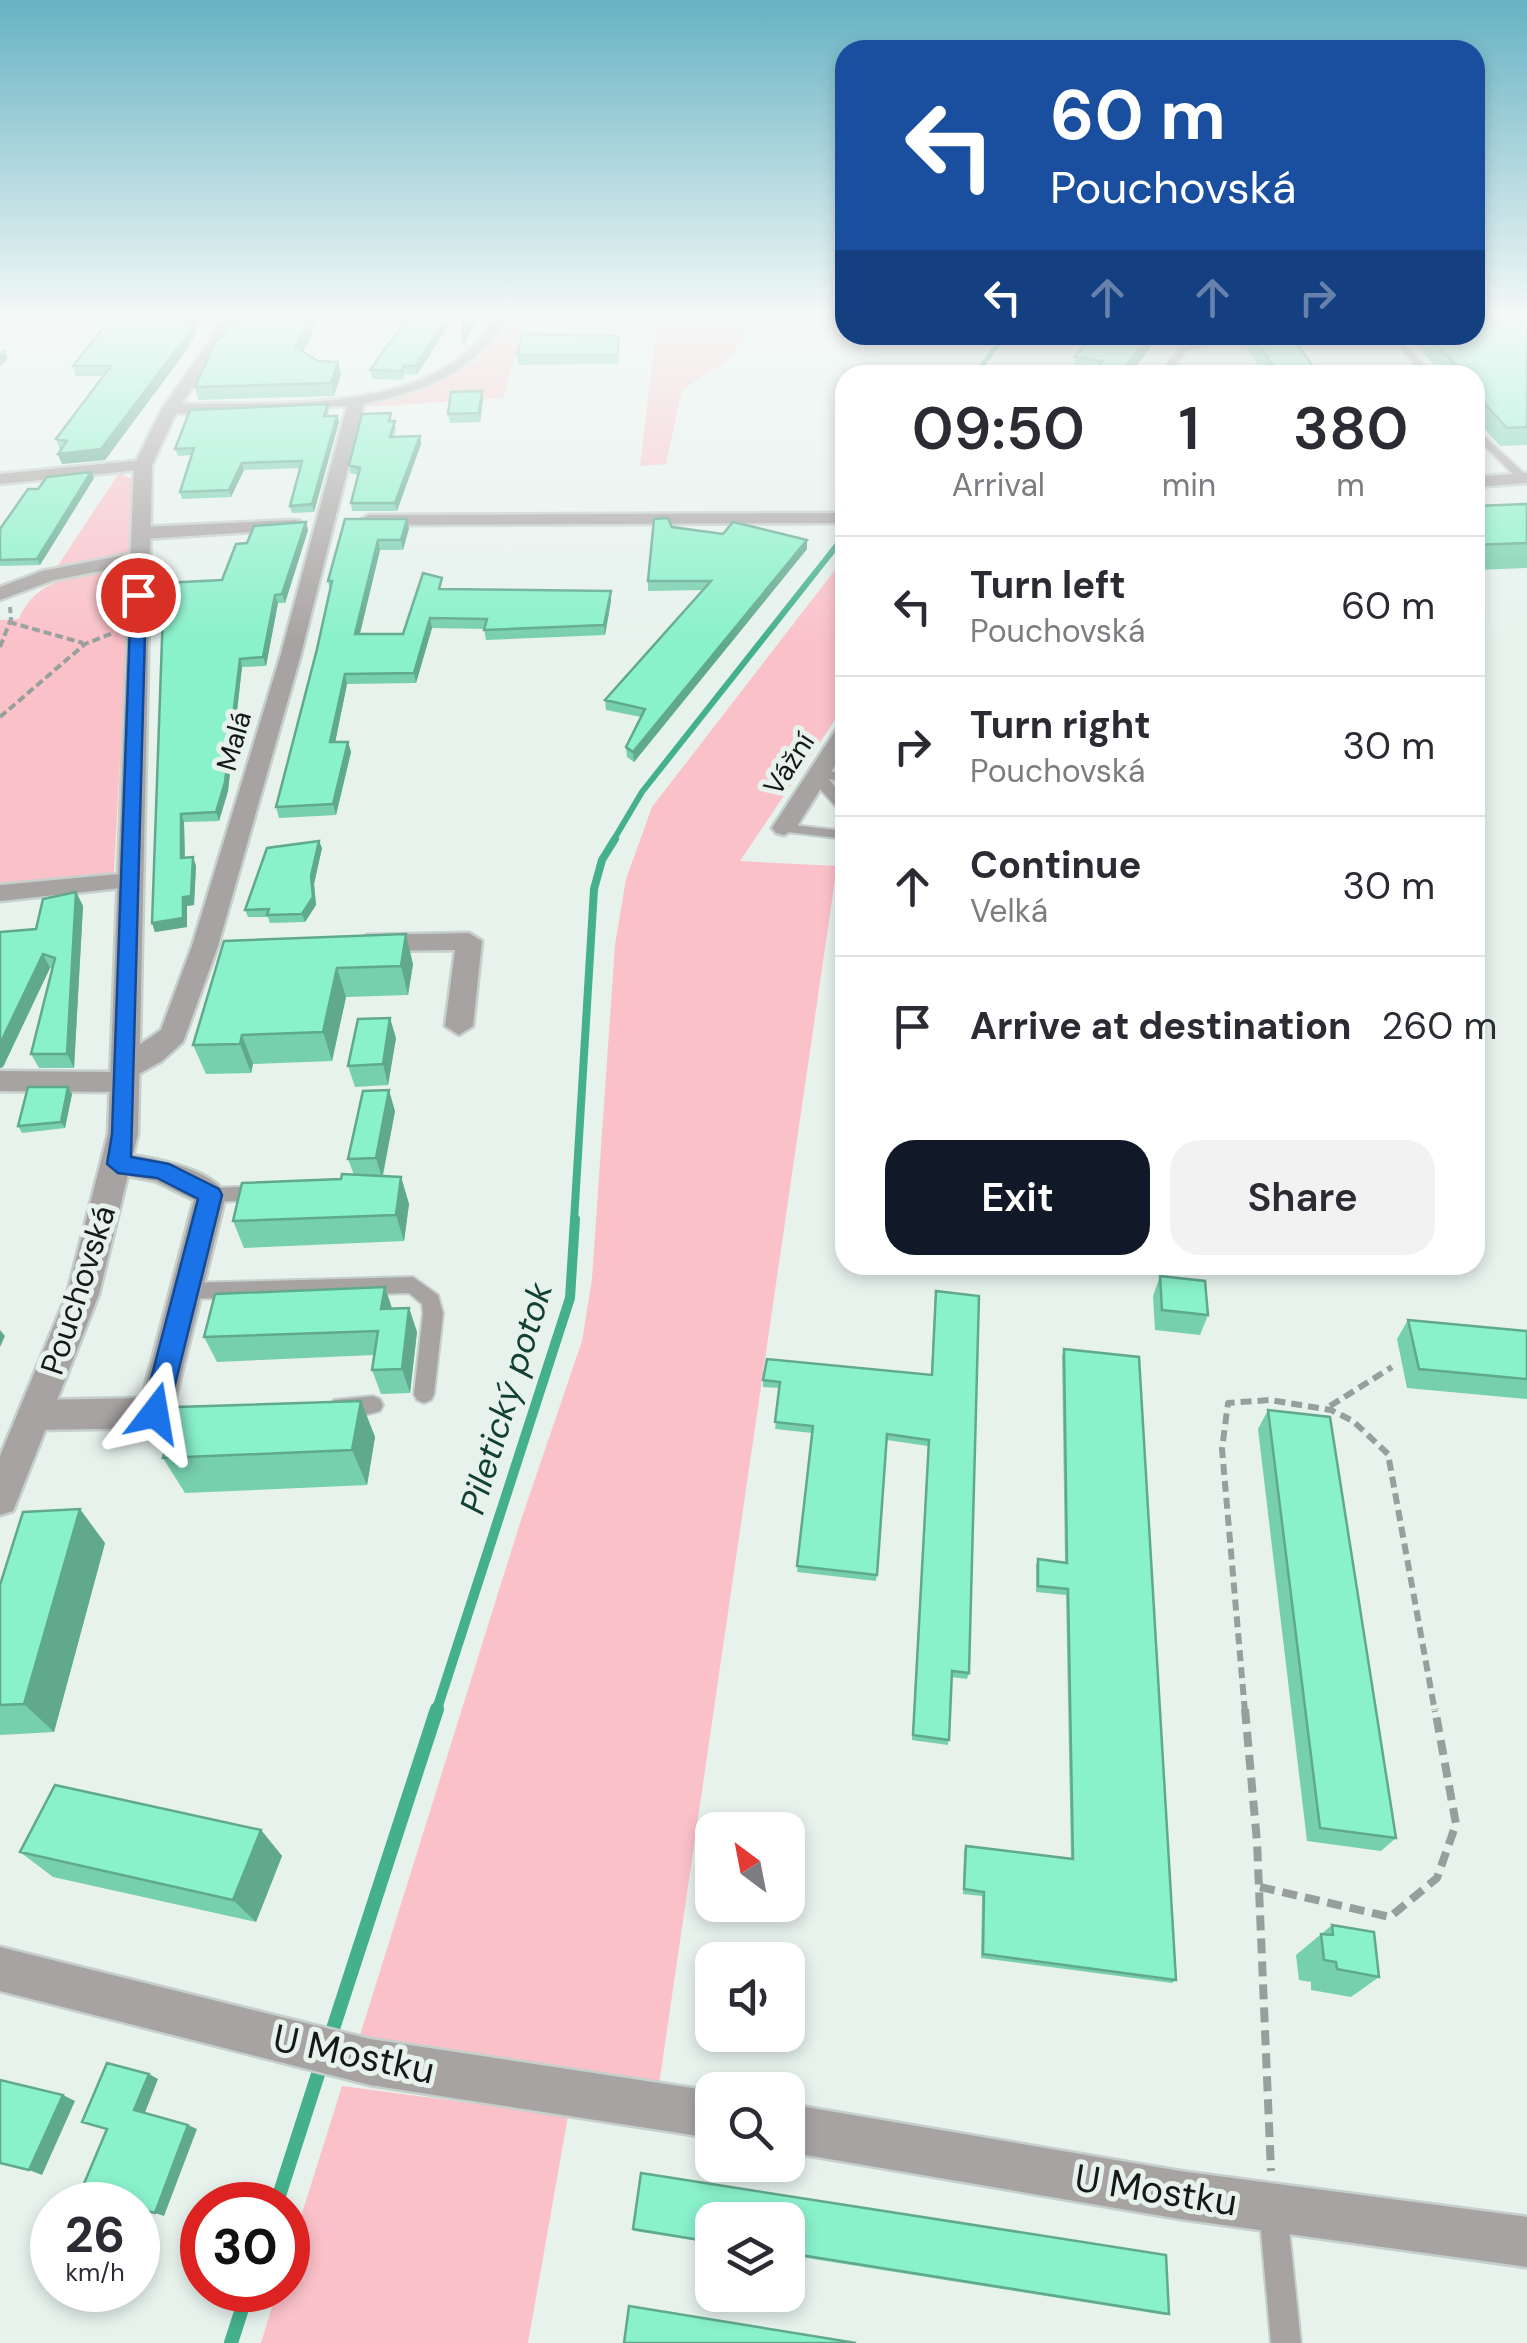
<!DOCTYPE html>
<meta charset="utf-8">
<style>
:root{--surface:#fff;--page:#f2f2f3;--text:#2b2b33;--muted:#7c7c81;--line:#e1e1e2;--accent:#111827}
body{margin:0;font-family:"DM Sans",sans-serif;background:var(--page);color:var(--text);height:100vh;display:flex;flex-direction:column;font-size:38px;white-space:nowrap}
*{box-sizing:border-box;margin:0}
p{font-size:32px;color:var(--muted)}
.icon{flex:none;width:55px;height:55px;fill:none;stroke:currentColor;stroke-width:2;stroke-linecap:round;stroke-linejoin:round}
.map{position:relative;flex:1;overflow:hidden}
.drawer{position:absolute;left:835px;top:365px;width:650px;height:910px;display:flex;flex-direction:column;background:var(--surface);border-radius:30px;box-shadow:0 5px 15px #0003}
.drawer>*{flex:none}
.guide{position:absolute;left:835px;top:40px;width:650px;height:305px;border-radius:30px;box-shadow:0 5px 15px #0003;background:#1a4fa0;color:#fff;overflow:hidden}
.needle{width:65px;rotate:328deg}
.fabs{position:absolute;left:695px;top:1812px;display:grid;gap:20px}
.fabs a{display:grid;place-items:center;width:110px;height:110px;border-radius:20px;background:var(--surface);box-shadow:0 5px 15px #0003;font-size:50px}
.speed{position:absolute;left:30px;top:2182px;display:flex;gap:20px;font-size:50px;font-weight:700;text-align:center}
.speed>*{display:grid;place-content:center;width:130px;height:130px;border-radius:50%;background:var(--surface);box-shadow:0 5px 15px #0003;line-height:1}
.speed small{font-size:25px;font-weight:400}
.speed .limit{border:15px solid #d22;background:#fff;color:#111}
.pin{position:absolute;display:grid;place-items:center;width:85px;height:85px;color:#fff;margin:-42px;border:5px solid #fff;border-radius:50%;box-shadow:0 2px 10px #0007}
.me{position:absolute;width:110px;margin:-55px;rotate:14deg;stroke-linejoin:round;filter:drop-shadow(0 0 8px #0008)}
.turn{display:flex;align-items:center;gap:35px;height:210px;padding:0 50px;font-size:45px}
.turn .icon{width:130px;height:130px;stroke-width:2.5}
.turn b{display:block;font-size:70px;line-height:85px}
.lanes{display:flex;align-items:center;height:95px;padding:0 50px;background:#0003;justify-content:center;gap:50px;direction:ltr}
.lanes .off{opacity:.35}
.eta{display:flex;justify-content:space-evenly;align-items:center;height:170px;text-align:center}
.eta b{font-size:60px;font-weight:600;line-height:70px}
.primary-button{display:flex;gap:20px;margin-top:auto;padding:20px 50px}
.primary-button a{flex:1;height:115px;border-radius:30px;background:var(--accent);color:#fff;font-size:40px;font-weight:600;line-height:115px;text-align:center}
.primary-button a+a{background:var(--page);color:var(--text)}
ul{padding:0;list-style:none}
li{display:flex;align-items:center;gap:30px;height:140px;padding:0 50px;border-top:2px solid var(--line)}
li div{flex:1}
li b{display:block;font-size:38px}
li em{font-style:normal}
.map>svg:first-child{display:block}
.green{fill:#fbc1c9}
.lines{fill:none;stroke-linecap:round;stroke-linejoin:round}
.stream-far4{stroke:#44b08c;stroke-width:5}
.stream-far3{stroke:#44b08c;stroke-width:6}
.stream-far2{stroke:#44b08c;stroke-width:8}
.stream-far1{stroke:#44b08c;stroke-width:10}
.stream{stroke:#44b08c;stroke-width:14}
.service-casing{stroke:#c5cfcb;stroke-width:4}
.minor-casing{stroke:#c5cfcb;stroke-width:5}
.tertiary-casing{stroke:#c5cfcb;stroke-width:5}
.path-far2{stroke:#969f9b;stroke-width:4;stroke-dasharray:8 4;stroke-linecap:butt}
.path-far1{stroke:#969f9b;stroke-width:6;stroke-dasharray:11 6;stroke-linecap:butt}
.path{stroke:#969f9b;stroke-width:8;stroke-dasharray:15 8;stroke-linecap:butt}
.service{fill:#a8a3a3;fill-rule:evenodd}
.minor{fill:#a8a3a3;fill-rule:evenodd}
.tertiary{fill:#a8a3a3;fill-rule:evenodd}
.wall{fill:#76cfaf}
.shaded-wall{fill:#60a98e}
.building{fill:#89f1cb;stroke:#60a98e;stroke-width:2.5}
.route{fill:#1a73e8;stroke:#114b97;stroke-width:2.5}
.labels{text-anchor:middle;dominant-baseline:central;stroke-width:10;stroke-linejoin:round;paint-order:stroke}
.far-street-label{font-size:28px;fill:#151917;stroke:#e7f2ed}
.street-label{font-size:32px;fill:#151917;stroke:#e7f2ed}
.water-label{font-size:35px;font-style:italic;fill:#124132;stroke:#e7f2ed}
.near-street-label{font-size:38px;fill:#151917;stroke:#e7f2ed}
</style>
<div class="map">
<svg width="1527" height="2343" viewBox="0 0 1527 2343">
<rect width="100%" height="100%" fill="#e7f2ed"/>
<path class="green" d="M511 316H527L503 398 367 407 477 361Z
M658 316H758L730 359 682 390 666 464 640 466Z
M119 473 134 480 130 553 57 567Z
M845 557V705L740 861 837 866 659 2085 356 2048 519 1526 582 1341 592 1279 615 945 626 879 652 807Z
M126 566C117 582 118 594 128 609L114 872 95 878 0 886V620L19 619C37 575 85 574 126 566Z
M342 2086 568 2116 528 2343H261L277 2290H288V2258Z"/>
<g class="lines">
<path class="stream-far4" d="M975 375 1005 335
M836 546 845 535"/>
<path class="stream-far3" d="M613 841 642 792 838 544"/>
<path class="stream-far2" d="M574 1221 594 889 602 860 615 839"/>
<path class="stream-far1" d="M436 1712 570 1298 575 1219"/>
<path class="stream" d="M329 2041 437 1709
M276 2205 321 2065
M231 2343 248 2290"/>
<defs>
<path id="service" d="M1211 339 1401 340 1433 375H1423L1399 346 1211 345 1186 350 1170 375H1160L1180 346Z
M1475 428 1527 476V480H1519L1475 436Z
M820 769 845 774V782L829 779 845 800V812L840 811 819 788 813 773Z
M784 824 845 831V839L779 831 777 828Z
M260 1186 266 1188 269 1193 266 1198 260 1200 211 1202 205 1200 202 1195 205 1190 211 1188Z
M413 1277 438 1295 443 1313 434 1394 431 1400 424 1403 417 1400 414 1394 423 1313 422 1304 409 1293 186 1299 179 1296 177 1291 179 1286 186 1283Z
M373 1396 380 1399 383 1405 380 1411C367 1416 347 1417 334 1412L331 1406 334 1400Z
M1273 2196 1283 2200 1287 2210 1301 2343H1271L1259 2210 1263 2200Z"/>
<path id="minor" d="M496 316H511C469 374 432 389 364 404L301 654 218 946 183 1042 162 1061 135 1076 138 1082 134 1089 124 1092 0 1091V1071L112 1072 114 1062 161 1030 192 946 281 654 347 406 170 414 162 409 170 404C260 402 404 415 473 347 482 338 489 326 496 316Z
M143 460 149 461V469L0 484V474Z
M1527 473V483L1475 487V477Z
M845 513V523L369 525 360 520 369 515Z
M294 520 300 521V529L142 539 133 533 142 527Z
M140 552 147 554V562L54 580 0 600V587L42 571Z
M845 726V750L796 828 784 835 776 833 772 828 837 728Z
M130 873 139 876 142 881 139 886 0 901V885Z
M469 933 482 941 473 1026 459 1035 445 1026 455 950 368 951 355 943 368 935Z
M118 1153C148 1157 211 1167 226 1195L172 1413 167 1424 155 1428 35 1430 23 1426 18 1415 23 1404 35 1400 142 1398 194 1200 155 1181 107 1172 103 1164 107 1156Z
M0 1947 370 2039 712 2091V2138L370 2085 0 1991Z
M788 2104 1180 2171 1527 2217V2267L1180 2219 788 2152Z"/>
<path id="tertiary" d="M227 316H241L178 409 152 465 138 1134 99 1294 18 1499 13 1511 0 1515V1456L67 1294 108 1134 134 465 162 409Z"/>
</defs>
<use href="#service" class="service-casing"/>
<use href="#minor" class="minor-casing"/>
<use href="#tertiary" class="tertiary-casing"/>
<path class="path-far2" d="M9 622 83 643
M0 647 11 619 10 607
M0 717 85 644 113 633"/>
<path class="path-far1" d="M1330 1406 1392 1367
M1245 1712 1222 1449 1228 1403 1270 1400 1331 1410 1353 1421 1388 1454 1435 1712"/>
<path class="path" d="M1245 1709 1257 1842 1271 2171
M1260 1887 1390 1917 1437 1878 1456 1824 1435 1709"/>
<use href="#service" class="service"/>
<use href="#minor" class="minor"/>
<use href="#tertiary" class="tertiary"/>
</g>
<path class="wall" d="M409 316 417 375 405 374 403 380 372 379 370 370Z
M1527 316V445L1500 446 1475 418V375H1443L1412 340 1401 336H1291L1319 375H1264L1247 349 1250 335H1238H1475Z
M242 321 312 328 313 334 303 351 318 361 338 362 341 374 334 396 198 400 195 387Z
M195 329 196 333 186 351 105 460 62 464 58 454 60 450 56 439 104 376H76L73 366Z
M1077 335H1160L1129 375 1073 374 1075 357 1091 337Z
M618 336 619 364 518 365 517 355Z
M483 399 480 422 450 423 448 414Z
M328 404 329 411 327 416H337L339 422 314 512 292 513 290 506 300 468 244 470 231 497 182 499 180 492 191 455 178 456 175 449Z
M393 421 396 428 394 437 420 436 421 444 397 511H352L351 503 358 475 350 473 349 465Z
M94 478 40 565 0 566V529L38 489Z
M1527 504V568L1475 570V506Z
M345 519 409 528 403 550H380L360 634H403L443 589 611 601 605 635 486 640 484 629 432 628 416 683 347 684 335 742H348L351 752 336 815 279 818 276 807 317 649 330 590 328 581Z
M672 527 723 534 807 549 634 762 627 757 626 747 641 717 606 710 605 700 703 590 648 591V581Z
M308 530 285 603H278L266 666 242 667 228 791 219 821 184 822 185 858 193 857 196 866 194 905 187 906V927L155 932 152 923 222 580 247 543Z
M322 848 314 884 316 905 305 922 270 923 268 917H248L245 910Z
M76 892 83 906 74 1068H39L31 1054 53 969 50 968 3 1067 0 1068V932L36 929Z
M224 941 413 964 408 995 346 997 332 1061 253 1064 251 1073 206 1074 193 1045Z
M396 1038 388 1085 355 1087 348 1066Z
M68 1087 72 1094 65 1128 22 1133 18 1126Z
M395 1111 383 1176 401 1177 409 1204 404 1241 244 1248 233 1221 354 1175 348 1159Z
M1160 1276 1208 1315 1200 1335 1155 1330 1153 1296Z
M385 1287 392 1308H409L417 1332 410 1393 381 1394 372 1370 374 1355 217 1362 204 1337Z
M935 1298 969 1673 967 1679 951 1677 948 1745 912 1740 928 1446 887 1440 876 1581 797 1572 812 1433 775 1429 780 1388 763 1387V1380L931 1375Z
M1408 1320 1527 1331V1399L1407 1388 1397 1339Z
M1064 1349 1176 1980 1172 1983 981 1958 982 1896 963 1894 964 1850 966 1846 1071 1859 1066 1595 1036 1592V1565L1038 1559 1065 1562 1062 1356Z
M361 1401 375 1437 367 1485 185 1493 163 1458Z
M1268 1410 1396 1838 1381 1851 1307 1841 1258 1429Z
M105 1543 54 1732 0 1735V1585Z
M261 1830 282 1856 256 1922 53 1877 20 1852Z
M1332 1925 1379 1977 1351 1997 1311 1990V1982L1299 1980 1296 1955Z
M641 2173 1169 2314 1165 2315 788 2255V2220H712V2243L634 2231 633 2229Z"/>
<path class="shaded-wall" d="M194 316H204L195 329 196 333 186 351 105 460 62 464 58 454 189 323Z
M308 316H322L312 328 313 334 298 359 295 347 304 322Z
M449 316H455L417 375 415 366Z
M474 316H479L463 347 462 339Z
M1150 335H1160L1129 375H1119Z
M4 349 8 358 0 367V354Z
M338 362 341 374 334 396 331 383Z
M482 391 483 399 480 422 479 413Z
M337 416 339 422 314 512 312 504Z
M420 436 421 444 397 511 395 503Z
M242 463 244 470 231 497 229 490Z
M91 472 94 478 40 565 37 559Z
M407 519 409 528 403 550 401 540Z
M306 522 308 530 285 603 282 594Z
M378 540 380 550 357 645 355 634Z
M807 540V549L634 762 633 752Z
M611 591V601L605 635 604 625Z
M275 595 278 603 266 666 263 657Z
M430 618 432 628 416 683 414 673Z
M240 659 242 667 228 791 219 821 216 812Z
M345 674 347 684 333 753 330 742Z
M348 742 351 752 336 815 333 804Z
M181 814 184 822 185 867 181 858Z
M319 841 322 848 314 884 316 905 305 922 302 914Z
M193 857 196 866 194 905 187 906V927L155 932 152 923 183 897Z
M76 892 83 906 74 1068 67 1054Z
M406 934 413 964 408 995 401 966Z
M43 954 50 968 3 1067 0 1068V1044Z
M337 968 346 997 332 1061 323 1032Z
M390 1018 396 1038 388 1085 383 1064Z
M242 1035 253 1064 251 1073 240 1044Z
M68 1087 72 1094 65 1128 61 1122Z
M389 1090 395 1111 382 1178 376 1158Z
M401 1177 409 1204 404 1241 396 1215Z
M385 1287 393 1312 381 1309Z
M409 1308 417 1332 410 1393 402 1369Z
M0 1330 5 1336 0 1347Z
M361 1401 375 1437 367 1485 352 1450Z
M80 1509 105 1543 54 1732 24 1704Z
M261 1830 282 1856 256 1922 233 1900Z
M149 2074 158 2079 144 2115 134 2110Z
M63 2095 75 2101 42 2175 29 2170Z
M188 2125 197 2129 164 2216 155 2213Z"/>
<path class="building" d="M113 316H194L189 323H194L183 341 101 449 58 454 67 441 56 439 111 366H73Z
M245 316H308L304 322H310L295 347 318 361 338 362 331 383 195 387 215 343 236 321H242Z
M409 316H449L415 366H403L402 371 370 370Z
M464 316H474L462 339Z
M1475 316H1527V427L1507 428 1475 393V388H1477L1475 386V375H1465L1428 335H1475Z
M523 334 618 336V355H517Z
M1093 335H1150L1119 375H1092L1103 361 1075 357Z
M1253 335H1291L1319 375H1279Z
M482 391 479 413 448 414 451 392Z
M328 404 324 416H337L312 504 290 506 302 461 242 463 229 490 180 492 194 448 175 449 190 410Z
M391 413 389 421H395L390 437 420 436 395 503H351L360 468 349 465 362 414Z
M91 472 37 559 0 560V529L28 489H38L47 477Z
M1527 504V543L1475 545V506Z
M668 518 672 527 723 534 733 522 807 540 633 752 626 747 645 709 605 700 711 581H648L654 519Z
M345 519H407L401 540H378L355 634H403L423 573 442 578 439 589 611 591 604 625 484 630 487 619 430 618 414 673 345 674 330 742H348L333 804 276 807 317 649 332 581H328Z
M306 522 282 594 275 595 263 657 240 659 225 782 216 812 181 814V858L193 857 191 896 183 897V918L152 923 164 583 222 580 236 544 247 543 254 526Z
M319 841 311 876 313 897 302 914 267 915 269 909 245 910 267 848Z
M76 892 67 1054H31L55 958 43 954 0 1044V932L36 929 43 899Z
M406 934 401 966 337 968 323 1032 242 1035 240 1044 193 1045 224 941Z
M390 1018 383 1064 348 1066 358 1019Z
M28 1087H68L61 1122 18 1126Z
M389 1090 376 1158 348 1159 363 1091Z
M342 1174 401 1177 396 1215 233 1221 242 1183 341 1179Z
M1160 1276 1205 1281 1208 1315 1162 1310Z
M385 1287 381 1309 409 1308 402 1369 372 1370 378 1331 204 1337 215 1294Z
M936 1291 979 1296 969 1673 952 1671 949 1740 913 1735 929 1440 887 1434 877 1575 797 1566 813 1426 775 1422 780 1382 763 1380 767 1359 932 1375Z
M1408 1320 1527 1331V1379L1419 1369Z
M1064 1349 1139 1357 1176 1980 983 1954 984 1892 964 1889 966 1846 1073 1859 1068 1589 1038 1586V1559L1067 1563Z
M361 1401 352 1450 163 1458 177 1407Z
M1268 1410 1330 1417 1396 1838 1320 1828Z
M80 1509 24 1704 0 1705V1585L23 1512Z
M55 1785 261 1830 233 1900 20 1852Z
M1332 1925 1374 1932 1379 1977 1337 1969 1336 1962 1324 1960 1321 1934 1333 1935Z
M107 2063 149 2074 134 2110 188 2125 155 2213 138 2209V2205H75L107 2129 82 2122Z
M0 2080 63 2095 29 2170 0 2163Z
M641 2173 1166 2255 1169 2314 788 2253V2220H712V2242L633 2229Z
M629 2306 856 2343H624Z"/>
<linearGradient id="sky" x2="0" y2="1"><stop stop-color="#66b2c3"/><stop offset="0.49" stop-color="#f4f9f7"/><stop offset="1" stop-color="#f4f9f7" stop-opacity="0"/></linearGradient>
<rect width="1527" height="644" fill="url(#sky)"/>
<path class="route" d="M138 591 146 595 131 1157 169 1164 219 1189 222 1195 168 1413 164 1421H146L142 1413 198 1199 157 1178 118 1173 107 1164 112 1134 131 595Z"/>
<g class="labels">
<g class="far-street-label">
<text transform="translate(234 741) rotate(-74)">Malá</text>
<text transform="translate(789 764) rotate(-57)">Vážní</text>
</g>
<g class="street-label">
<text transform="translate(78 1290) rotate(-72)">Pouchovská</text>
</g>
<g class="water-label">
<text transform="translate(506 1398) rotate(-73)">Piletický potok</text>
</g>
<g class="near-street-label">
<text transform="translate(354 2054) rotate(12)">U Mostku</text>
<text transform="translate(1156 2190) rotate(9)">U Mostku</text>
</g>
</g>
</svg>
<div class="fabs">
<a><svg class="needle" viewBox="-14 -14 28 28"><path d="M0-13l5 13h-10z" fill="#e53935"/><path d="M0 13l5-13h-10z" fill="#7c7c81"/></svg></a>
<a><svg class="icon" aria-label="sound" viewBox="0 0 24 24"><path d="M4 9h4l5-4v14l-5-4H4zM17 9q2 3 0 6"/></svg></a>
<a><svg class="icon" aria-label="search" viewBox="0 0 24 24"><circle cx="10" cy="10" r="6"/><path d="M15 15l6 6"/></svg></a>
<a><svg class="icon" aria-label="layers" viewBox="0 0 24 24"><path d="M12 4l9 5-9 5-9-5zM3 14l9 5 9-5"/></svg></a>
</div>
<div class="speed"><div>26<small>km/h</small></div><div class="limit">30</div></div>
<div class="pin" style="left:138px;top:595px;background:#d93025"><svg class="icon" aria-label="arrive" viewBox="0 0 24 24"><path d="M6 21V4h12l-3 4 3 4H6"/></svg></div>
<svg class="me" style="left:155px;top:1413px" viewBox="-20 -20 40 40"><path d="M0-17L14 15 0 8-14 15z" fill="#1a73e8" stroke="#fff" stroke-width="4"/></svg>
<div class="guide">
<div class="turn"><svg class="icon" aria-label="left" viewBox="0 0 24 24"><path d="M17 20v-9H6M10 6l-5 5 5 5"/></svg><div><b>60 m</b>Pouchovská</div></div>
<div class="lanes"><svg class="icon" aria-label="left" viewBox="0 0 24 24"><path d="M17 20v-9H6M10 6l-5 5 5 5"/></svg><svg class="icon off" aria-label="ahead" viewBox="0 0 24 24"><path d="M12 20V5M6 11l6-6 6 6"/></svg><svg class="icon off" aria-label="ahead" viewBox="0 0 24 24"><path d="M12 20V5M6 11l6-6 6 6"/></svg><svg class="icon off" aria-label="right" viewBox="0 0 24 24"><path d="M7 20v-9h11M14 6l5 5-5 5"/></svg></div>
</div>
<section class="drawer">
<div class="eta">
<div><b>09:50</b><p>Arrival</p></div>
<div><b>1</b><p>min</p></div>
<div><b>380</b><p>m</p></div>
</div>
<ul>
<li><svg class="icon" aria-label="left" viewBox="0 0 24 24"><path d="M17 20v-9H6M10 6l-5 5 5 5"/></svg><div><b>Turn left</b><p>Pouchovská</p></div><em>60 m</em></li>
<li><svg class="icon" aria-label="right" viewBox="0 0 24 24"><path d="M7 20v-9h11M14 6l5 5-5 5"/></svg><div><b>Turn right</b><p>Pouchovská</p></div><em>30 m</em></li>
<li><svg class="icon" aria-label="ahead" viewBox="0 0 24 24"><path d="M12 20V5M6 11l6-6 6 6"/></svg><div><b>Continue</b><p>Velká</p></div><em>30 m</em></li>
<li><svg class="icon" aria-label="arrive" viewBox="0 0 24 24"><path d="M6 21V4h12l-3 4 3 4H6"/></svg><div><b>Arrive at destination</b></div><em>260 m</em></li>
</ul>
<div class="primary-button"><a>Exit</a><a>Share</a></div>
</section>
</div>
